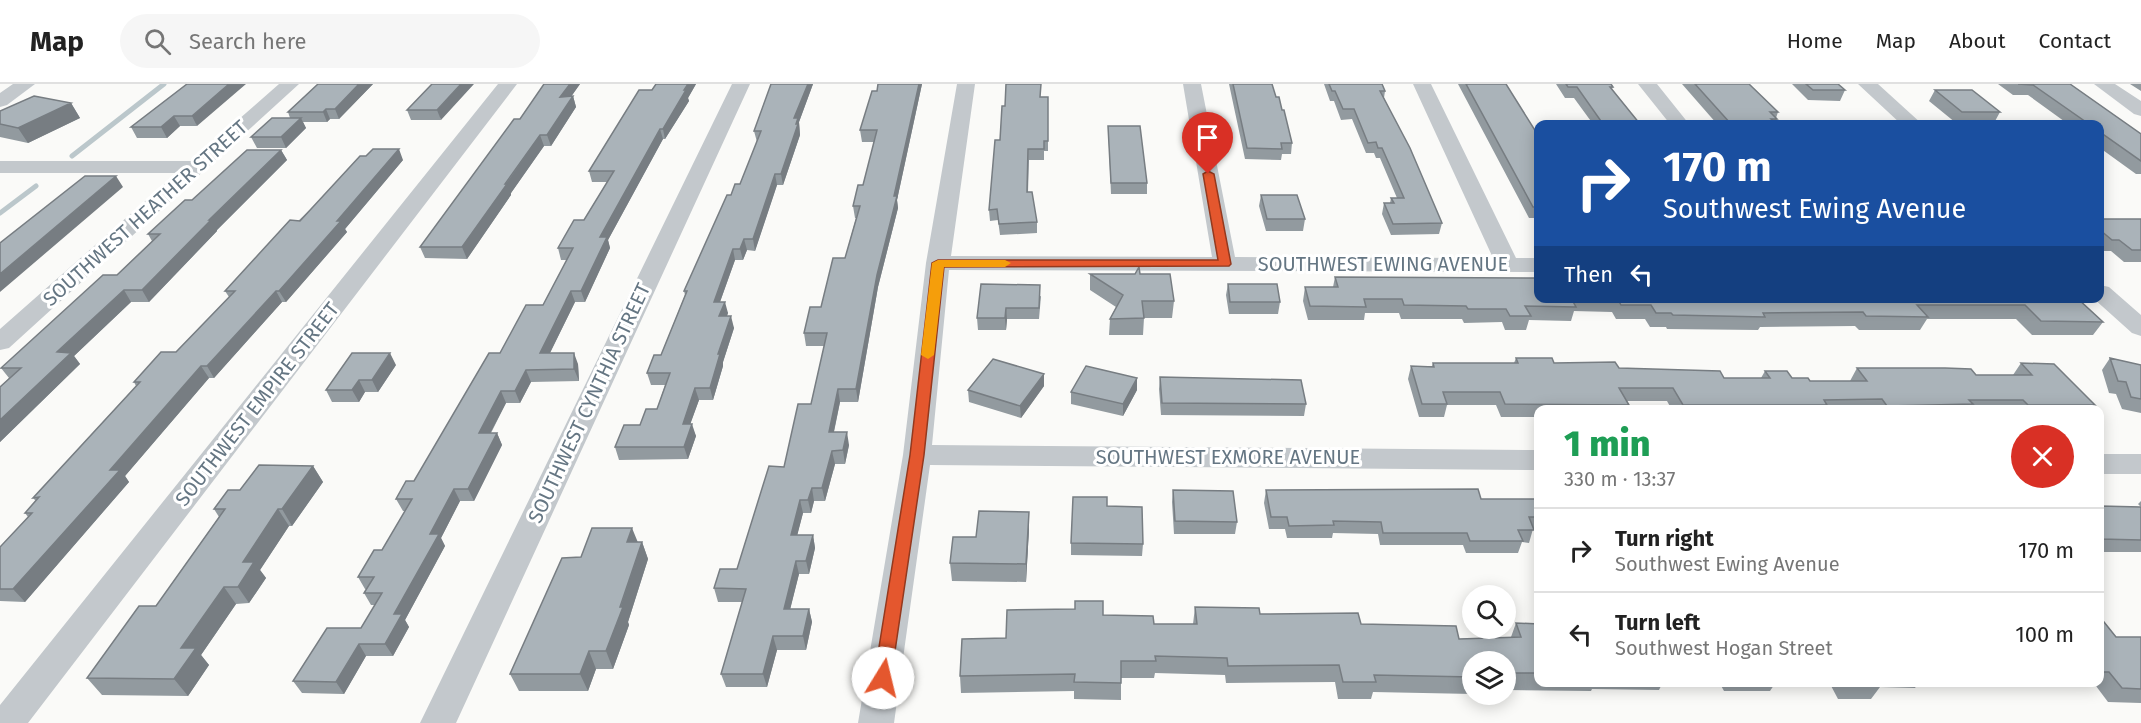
<!DOCTYPE html>
<meta charset="utf-8">
<style>
:root{--surface:#fff;--page:#f6f6f6;--text:#222;--muted:#767676;--line:#e0e0e0}
body{margin:0;font-family:"Fira Sans",sans-serif;background:var(--page);color:var(--text);height:100vh;display:flex;flex-direction:column;font-size:22px;white-space:nowrap}
*{box-sizing:border-box;margin:0}
p{font-size:20px;color:var(--muted)}
.icon{flex:none;width:33px;height:33px;fill:none;stroke:currentColor;stroke-width:2;stroke-linecap:round;stroke-linejoin:round}
.map{position:relative;flex:1;overflow:hidden}
.panel{position:absolute;left:1534px;top:321px;width:570px;height:282px;display:flex;flex-direction:column;background:var(--surface);border-radius:12px;box-shadow:0 3px 15px #0003}
.panel>*{flex:none}
.banner{position:absolute;left:1534px;top:36px;width:570px;height:183px;border-radius:12px;box-shadow:0 3px 15px #0003;background:#1a4fa0;color:#fff;overflow:hidden}
.tools{position:absolute;left:1462px;top:501px;display:grid;gap:12px}
.tools a{display:grid;place-items:center;width:54px;height:54px;border-radius:50%;background:var(--surface);box-shadow:0 3px 15px #0003;font-size:30px}
.pin{position:absolute;display:grid;place-items:center;width:51px;height:51px;color:#fff;margin:-62px -26px;border-radius:50% 50% 50% 0;rotate:-45deg;box-shadow:0 0 6px #0007}
.pin .icon{rotate:45deg}
.me{position:absolute;width:66px;margin:-33px;rotate:9deg;stroke-linejoin:round;filter:drop-shadow(0 0 4px #0008)}
.turn{display:flex;align-items:center;gap:21px;height:126px;padding:0 30px;font-size:27px}
.turn .icon{width:78px;height:78px;stroke-width:2.5}
.turn b{display:block;font-size:42px;line-height:51px}
.then{display:flex;align-items:center;height:57px;padding:0 30px;background:#0003;gap:12px;font-size:22px}
.round{display:grid;place-items:center;flex:none;width:63px;height:63px;border-radius:32px;background:var(--page)}
.head{display:flex;align-items:center;justify-content:space-between;height:102px;padding:0 30px}
h1{font-size:36px;font-weight:800;line-height:45px;color:#1e9e55}
ul{padding:0;list-style:none}
li{display:flex;align-items:center;gap:18px;height:84px;padding:0 30px;border-top:2px solid var(--line)}
li div{flex:1}
li b{display:block;font-size:22px}
li em{font-style:normal}
header{display:flex;align-items:center;gap:36px;box-sizing:border-box;height:84px;padding:0 30px;background:var(--surface);border-bottom:2px solid var(--line)}
header strong{font-size:28px}
nav{display:flex;gap:33px;margin-inline-start:auto;font-size:21px}
.search{width:420px;height:54px;background:var(--page);display:flex;align-items:center;gap:15px;box-sizing:border-box;padding:0 21px;border-radius:33px;color:var(--muted);font-size:22px}
.map>svg:first-child{display:block}
.lines{fill:none;stroke-linecap:round;stroke-linejoin:round}
.stream{stroke:#bbc7cb;stroke-width:5}
.street{fill:#c3c8cc;fill-rule:evenodd}
.wall{fill:#929a9f}
.shaded-wall{fill:#777d82}
.building{fill:#aab3b9;stroke:#777d82;stroke-width:1.5}
.route{fill:#e4572e;stroke:#94391e;stroke-width:1.5}
.slow{fill:#f59e0b}
.labels{text-anchor:middle;dominant-baseline:central;stroke-width:6;stroke-linejoin:round;paint-order:stroke}
.street-label{font-size:20px;fill:#657683;stroke:#fff}
</style>
<header>
<strong>Map</strong>
<div class="search"><svg class="icon" aria-label="search" viewBox="0 0 24 24"><circle cx="10" cy="10" r="6"/><path d="M15 15l6 6"/></svg>Search here</div>
<nav><a>Home</a><a>Map</a><a>About</a><a>Contact</a></nav>
</header>
<div class="map">
<svg width="2141" height="639" viewBox="0 0 2141 639">
<rect width="100%" height="100%" fill="#fafaf8"/>
<g class="lines">
<path class="stream" d="M72 72 164 0
M0 129 36 102"/>
<path class="street" d="M13 0H35L7 21 0 23V9Z
M279 0H299L9 264 0 266V245L177 89H0V77H191Z
M498 0H517L28 639H0V621Z
M732 0H750L456 639H420Z
M957 0H975L951 172 1212 173 1183 0H1201L1235 173 1493 174 1413 0H1431L1516 174H1539V188L949 186 932 361 1539 366V386L930 381 894 639H858L903 371 926 179Z
M1638 0H1657L1689 40H1670Z
M1858 0H1878L1922 40H1901Z
M2094 0H2115L2141 17V32L2134 30Z
M2100 201 2109 203 2141 231V252L2132 249 2093 214H2100Z
M2100 370H2141V390H2100Z"/>
</g>
<path class="wall" d="M187 0 197 42H180L167 54H137L131 43Z
M318 0H373L339 35H330L327 38H303L306 44 286 64H257L251 53 290 34 288 28Z
M432 0 441 36H411L407 26Z
M544 0H580L571 12H573L576 23 551 62H544L511 109V111L467 175 425 174 420 163 520 35Z
M656 0H696L688 14 689 17 665 55H663L608 156 610 164 585 218H575L550 269 578 280 579 297 531 298 520 319H506L491 349H497L502 361 474 417H460L441 454 445 462 405 536 409 543 393 572H366L344 610 302 609 293 597 361 544 375 521H371L364 509 366 505H365L358 493 382 466 405 427H403L396 415 414 397 500 269 543 221 567 176H561L558 164 584 136 607 98H592L589 87Z
M771 0H813L799 38 800 51 783 101H777L755 167 747 166 743 176H735L720 218 728 229 727 232 734 244 723 278V282L713 316H699L690 340 696 352 688 375 619 376 615 363 657 325 665 301H651L647 289 661 271 685 211 684 207 731 111 740 100 757 58 754 47Z
M878 0H922L897 116 898 124 878 203 858 318H840L834 348 849 361 845 380H835L825 417H814L811 429H803L797 451H813L815 464 809 490H799L790 525H809L812 538 806 566H777L767 603H726L721 590 742 518H718L714 504 737 485 784 383 811 320 824 262H806L804 249 821 223 845 174 856 134H855L853 122 863 101 874 58H862L860 46 877 7Z
M1229 0H1272L1276 13 1282 26 1292 59 1291 70H1282L1281 76 1245 75Z
M1324 0H1382L1385 7 1384 14 1442 139 1439 150 1391 151 1382 130 1384 119H1390L1391 114H1397L1380 74H1376L1374 69H1366L1352 35 1341 36 1334 17H1330Z
M1458 0H1506L1536 48 1539 49V138L1537 134H1529Z
M1556 0H1611L1613 3 1612 5 1640 40H1593L1574 14H1565Z
M1682 0H1749L1778 28 1776 34 1777 35 1775 40H1776H1717Z
M1792 0H1838L1845 6 1840 17 1808 16Z
M1998 0H2070L2141 50V90H2136L2100 64V40H2068L2028 11H2013Z
M2130 0H2141V7Z
M1935 6 2000 28 1994 39H1956L1929 17Z
M1041 13H1048V67H1044V76H1029L1028 108 1037 138V149L1000 151 998 136 990 137 989 126 1005 22Z
M71 19 80 34 28 59 0 53V27Z
M1108 42 1147 99V110H1111Z
M281 66 287 76 217 146V147L149 218H131L74 272 80 280 0 358V303L9 294 1 284 117 191 152 157 148 150 192 116Z
M366 72 403 76 345 145 347 148 286 218H282L214 294H209L125 392 129 398 25 518 0 517V463L28 433 25 429 36 417 33 414 136 302 134 298 176 268 229 213 225 207Z
M1261 111 1305 135 1303 147H1266L1259 122Z
M2100 135H2141V178H2124L2111 167H2104L2100 163Z
M1090 190H1140L1174 217 1172 234H1144L1143 251H1109L1110 235 1116 223 1090 206Z
M1335 193 1539 214H2077L2103 238 2093 251H2032L2016 235H1927L1920 246H1859L1855 242 1760 243 1758 246 1667 245 1666 243H1650L1645 235H1616L1612 228 1574 227 1571 237 1529 236 1526 246H1505L1502 238 1464 239 1462 235H1401L1399 229H1365L1364 236H1308L1303 217 1305 203H1333Z
M1228 200 1280 218 1278 230H1229L1226 211Z
M1041 212 1039 235H1007L1006 246H978L977 234Z
M1516 274 1554 279 1724 294H1761L1765 287 1792 294 1810 297H1850L1857 284 1976 291H2013L2021 279 2095 321 2091 326H1672L1667 317H1627L1629 321 1627 326H1539V333H1501L1496 321H1447L1444 333H1419L1408 295 1411 282H1432L1433 279H1514Z
M2110 274 2141 281V329L2122 325 2116 310 2109 309 2102 286Z
M396 281 378 308H365L359 318H332L326 306Z
M1044 290V302L1021 334 969 318 968 306Z
M1160 293 1306 320 1304 332 1161 331 1159 305Z
M1137 306 1123 332 1071 320V308Z
M313 382 323 398 292 442H289L260 486 266 494 249 519 236 520 201 571 209 581 188 612 102 611 87 594 156 522 219 433 214 425 240 406Z
M1173 406 1237 438 1235 450H1174L1172 418Z
M1266 406 1481 415H1539V445H1533L1529 459 1522 458 1518 469H1466L1463 461H1380L1378 450 1333 449 1332 454H1287L1285 445H1269L1264 419Z
M2141 417V468H2100V422L2141 423 2138 420Z
M1029 445 1026 498 952 497 950 479 976 453Z
M637 458H642L648 475 628 538 629 541 613 585H596L588 607H519L510 590 581 473Z
M1071 459 1143 460 1142 472 1071 471Z
M1195 523 1260 530 1361 540 1459 555 1511 553 1516 539 1539 540V598H1663L1659 606 1592 605 1591 607 1506 606V578H1473V610L1373 608 1371 615H1338L1335 598 1226 599 1225 591 1155 589 1154 594H1121V616L1074 615V607L961 609 960 592 1006 554 1103 531 1154 540H1193Z
M2100 533 2116 553H2141V619L2108 618 2096 602H2049L2047 598H2100Z
M1719 598H1776L1770 607H1724Z
M1829 598H1919L1915 604 1880 603 1871 615H1838Z"/>
<path class="shaded-wall" d="M229 0H246L197 42 192 32Z
M359 0H373L339 35 335 25Z
M461 0H474L441 36 437 26Z
M570 0H580L564 23 560 13Z
M688 0H696L688 14 689 17 665 55 663 45Z
M808 0H813L799 38 800 51 783 101 781 90 794 34Z
M919 0H922L897 116 898 124 878 203 858 318 856 305 877 191Z
M573 12 576 23 551 62 547 51Z
M71 19 80 34 28 59 18 44Z
M326 25 330 35 327 38 323 28Z
M174 32 180 42 167 54 161 43Z
M301 34 306 44 286 64 281 53Z
M660 45 663 55 608 156 610 164 585 218 581 207 600 153Z
M540 51 544 62 511 109V111L467 175 462 163Z
M399 65 403 76 345 145 347 148 286 218 279 207 337 137Z
M281 66 287 76 217 146V147L149 218 142 206 209 136Z
M775 90 777 101 755 167 753 155Z
M116 92 123 103 0 208V190Z
M744 155 747 166 743 176 740 165Z
M733 165 735 176 716 229 714 218Z
M124 206 131 218 74 272 80 280 0 358V336L57 268Z
M276 207 282 218 214 294 207 282Z
M571 207 575 218 544 281 540 269Z
M725 218 728 229 722 244 719 232Z
M1006 224 1007 235 1006 246 1005 234Z
M731 232 734 244 723 278V282L713 316 710 304 718 270Z
M390 269 396 281 378 308 372 296Z
M574 269 578 280 579 297 574 285Z
M201 282 209 294 125 392 129 398 25 518 13 505 110 386Z
M526 286 531 298 520 319 515 307Z
M1044 290V302L1021 334 1020 322Z
M1137 294V306L1123 332V320Z
M359 296 365 308 359 318 352 306Z
M695 304 699 316 686 352 683 340Z
M838 305 840 318 831 361 829 348Z
M501 307 506 319 484 361 479 349Z
M692 340 696 352 688 375 684 363Z
M847 348 849 361 845 380 843 366Z
M497 349 502 361 474 417 468 405Z
M832 367 835 380 825 417 822 404Z
M313 382 323 398 292 442 282 425Z
M812 404 814 417 811 429 808 416Z
M454 405 460 417 441 454 445 462 405 536 409 543 393 572 385 560 394 530 430 450Z
M800 416 803 429 794 464 791 451Z
M278 425 289 442 260 486 266 494 249 519 238 503 243 478Z
M1029 428V445L1026 498V480Z
M632 444 639 461 627 458Z
M813 451 815 464 809 490 806 477Z
M642 458 648 475 628 538 629 541 613 585 606 567Z
M796 477 799 490 787 538 784 525Z
M224 503 236 520 201 571 209 581 188 612 174 595 181 564Z
M809 525 812 538 806 566 803 552Z
M773 552 777 566 767 603 763 590Z
M359 560 366 572 344 610 336 598Z
M589 567 596 585 588 607 580 590Z"/>
<path class="building" d="M187 0H229L192 32H174L161 43H131Z
M318 0H359L335 25H326L323 28H288Z
M432 0H461L437 26H407Z
M544 0H570L560 13 573 12 547 51H540L505 100H507L462 163H420L514 35H520Z
M656 0H688L684 6H686L663 45H660L600 153H607L581 207H571L540 269H574V285L526 286 515 307H501L479 349H497L468 405H454L430 450H439L394 530H402L385 560H359L336 598 293 597 327 544H361L382 509H364L374 493H358L374 466H382L412 415H396L406 397H414L489 269H500L526 221H543L573 164H558L574 136H584L614 87H589L639 6H652Z
M771 0H808L794 34H798L796 40H798L781 90H775L753 155H744L740 165H733L714 218H725L719 232H731L718 270H720L710 304H695L683 340H692L684 363H615L624 341H640L646 325H657L670 289H647L654 271H661L687 207H684L727 111H731L735 100H740L761 47H754Z
M878 0H919L894 112H897L877 191 856 305H838L829 348H847L843 366 832 367 822 404H812L808 416H800L791 451H813L806 477H796L784 525H809L803 552H773L763 590H721L746 505 714 504 720 485H737L769 382 784 383 798 320H811L827 249H804L810 223H821L833 174H845L860 122H853L858 101H863L877 46H860L872 7H877Z
M1006 0H1041L1040 13H1048V57H1044V65H1028L1027 108H1032L1037 138 999 140 997 125 989 126 995 56H1000L1002 22H1005Z
M1233 0H1272L1276 13H1279L1282 26H1284L1292 59H1281L1282 65 1247 64Z
M1329 0H1382L1385 7H1380L1410 64 1442 139 1393 140 1384 119H1394L1391 114H1404L1382 64H1378L1376 58 1368 59 1354 25H1343L1335 7H1332Z
M1466 0H1506L1536 48H1539V123H1533Z
M1566 0H1611L1613 3H1610L1640 40H1603L1577 3H1568Z
M1695 0H1749L1778 28H1770L1777 35H1771L1776 40H1731Z
M1806 0H1838L1845 6H1813Z
M2018 0H2070L2141 50V77L2100 48V40H2089L2033 1Z
M1935 6H1972L2000 28H1962Z
M34 12 71 19 18 44 0 40V27Z
M272 34H301L281 53H251Z
M1108 42H1140L1147 99H1111Z
M373 65H399L337 137H341L279 207H276L207 282H201L110 386H120L13 505H0V463L32 429H25L39 413 33 414 140 298H134L161 268H176L235 207H225L290 136 300 137 360 72H366Z
M247 66H281L209 136H211L142 206H124L57 268 71 269 0 336V303L21 284H1L103 191H117L160 150H148L185 116H192Z
M85 92H116L0 190V159Z
M1261 111H1297L1305 135H1267Z
M2100 135H2141V166H2132L2119 156H2112L2100 146Z
M1139 183 1140 190H1170L1174 217H1142L1144 234 1110 235 1123 211 1090 190H1135Z
M1335 193 1539 194V214H1571L1576 223 1525 222 1531 232H1510L1506 225H1468L1466 222 1404 221 1402 215H1364L1366 223 1310 222 1305 203H1338Z
M981 200 1040 201 1039 224H1006L1005 234H977Z
M1228 200H1277L1280 218H1230Z
M1617 214H2077L2103 238 2041 237 2025 221H1917L1928 233 1866 232 1863 228 1763 229 1765 233 1673 231 1671 229H1656L1651 221H1621Z
M352 269H390L372 296H359L352 306H326Z
M1516 274H1552L1554 279 1615 278 1619 284 1720 287 1724 294H1770L1765 287H1787L1792 294H1808L1810 297H1867L1857 284H1945L1971 285 1976 291H2032L2021 279 2054 280 2095 321H2028L2023 316H1969L1973 320 1887 322 1882 315 1824 316 1827 321H1683L1673 304H1619L1629 321 1505 320 1500 308H1443L1447 320H1422L1411 282 1434 283 1433 279H1518Z
M2110 274 2141 281V315L2131 313 2126 298 2118 297Z
M993 275 1044 290 1020 322 968 306Z
M1086 282 1137 294 1123 320 1071 308Z
M1160 293 1301 296 1306 320 1162 319Z
M259 381 313 382 282 425H278L243 478H254L238 503H224L181 564H196L174 595 87 594 139 522H156L225 425H214L228 406H240Z
M1478 405 1481 415H1539V433H1529L1534 446H1518L1523 457H1470L1467 449H1383L1381 438 1333 437 1334 441 1289 442 1287 433H1271L1266 406Z
M1173 406 1233 407 1237 438 1175 437Z
M1073 413H1107V422L1142 423 1143 460 1071 459Z
M2100 422 2141 423V456L2100 455Z
M979 427 1029 428 1026 480 950 479 953 453H976Z
M592 444H632L627 458H642L620 523H623L606 567H589L580 590H510L562 474 581 473Z
M1075 517H1103V531L1153 532 1154 540H1197L1195 523 1259 524 1260 530 1358 529 1361 540 1456 542 1459 555 1521 553 1516 539 1539 540V589H1506V578H1473V593L1374 591 1376 598H1343L1339 581 1228 582 1227 574 1155 572 1156 577H1121V599L1074 598 1075 590 960 592 962 555 1006 554 1007 526 1075 525Z
M2100 533 2116 553H2141V605L2122 604 2109 588H2100Z"/>
<path class="route" d="M1208 87 1214 90 1231 180 1229 182 944 183 924 371 891 594 889 599 883 602 877 599 874 594 910 371 932 179 938 176H1218L1203 90Z"/>
<path class="slow" d="M938 176H1005L1011 179 1005 183H944L934 271 928 275 921 271 932 179Z"/>
<g class="labels">
<g class="street-label">
<text transform="translate(145 129) rotate(-42)">SOUTHWEST HEATHER STREET</text>
<text x="1383" y="180">SOUTHWEST EWING AVENUE</text>
<text transform="translate(589 319) rotate(-65)">SOUTHWEST CYNTHIA STREET</text>
<text transform="translate(257 320) rotate(-52)">SOUTHWEST EMPIRE STREET</text>
<text x="1228" y="373">SOUTHWEST EXMORE AVENUE</text>
</g>
</g>
</svg>
<div class="tools">
<a><svg class="icon" aria-label="search" viewBox="0 0 24 24"><circle cx="10" cy="10" r="6"/><path d="M15 15l6 6"/></svg></a>
<a><svg class="icon" aria-label="layers" viewBox="0 0 24 24"><path d="M12 4l9 5-9 5-9-5zM3 14l9 5 9-5"/></svg></a>
</div>
<div class="pin" style="left:1208px;top:90px;background:#d93025"><svg class="icon" aria-label="arrive" viewBox="0 0 24 24"><path d="M6 21V4h12l-3 4 3 4H6"/></svg></div>
<svg class="me" style="left:883px;top:594px" viewBox="-20 -20 40 40"><circle r="19" fill="#fff"/><path d="M0-13L10 11 0 6-10 11z" fill="#e4572e"/></svg>
<div class="banner">
<div class="turn"><svg class="icon" aria-label="right" viewBox="0 0 24 24"><path d="M7 20v-9h11M14 6l5 5-5 5"/></svg><div><b>170 m</b>Southwest Ewing Avenue</div></div>
<div class="then">Then<svg class="icon" aria-label="left" viewBox="0 0 24 24"><path d="M17 20v-9H6M10 6l-5 5 5 5"/></svg></div>
</div>
<section class="panel">
<div class="head"><div><h1>1 min</h1><p>330 m · 13:37</p></div><a class="round" style="background:#d93025;color:#fff"><svg class="icon" aria-label="close" viewBox="0 0 24 24"><path d="M6 6l12 12M18 6L6 18"/></svg></a></div>
<ul>
<li><svg class="icon" aria-label="right" viewBox="0 0 24 24"><path d="M7 20v-9h11M14 6l5 5-5 5"/></svg><div><b>Turn right</b><p>Southwest Ewing Avenue</p></div><em>170 m</em></li>
<li><svg class="icon" aria-label="left" viewBox="0 0 24 24"><path d="M17 20v-9H6M10 6l-5 5 5 5"/></svg><div><b>Turn left</b><p>Southwest Hogan Street</p></div><em>100 m</em></li>
</ul>
</section>
</div>
